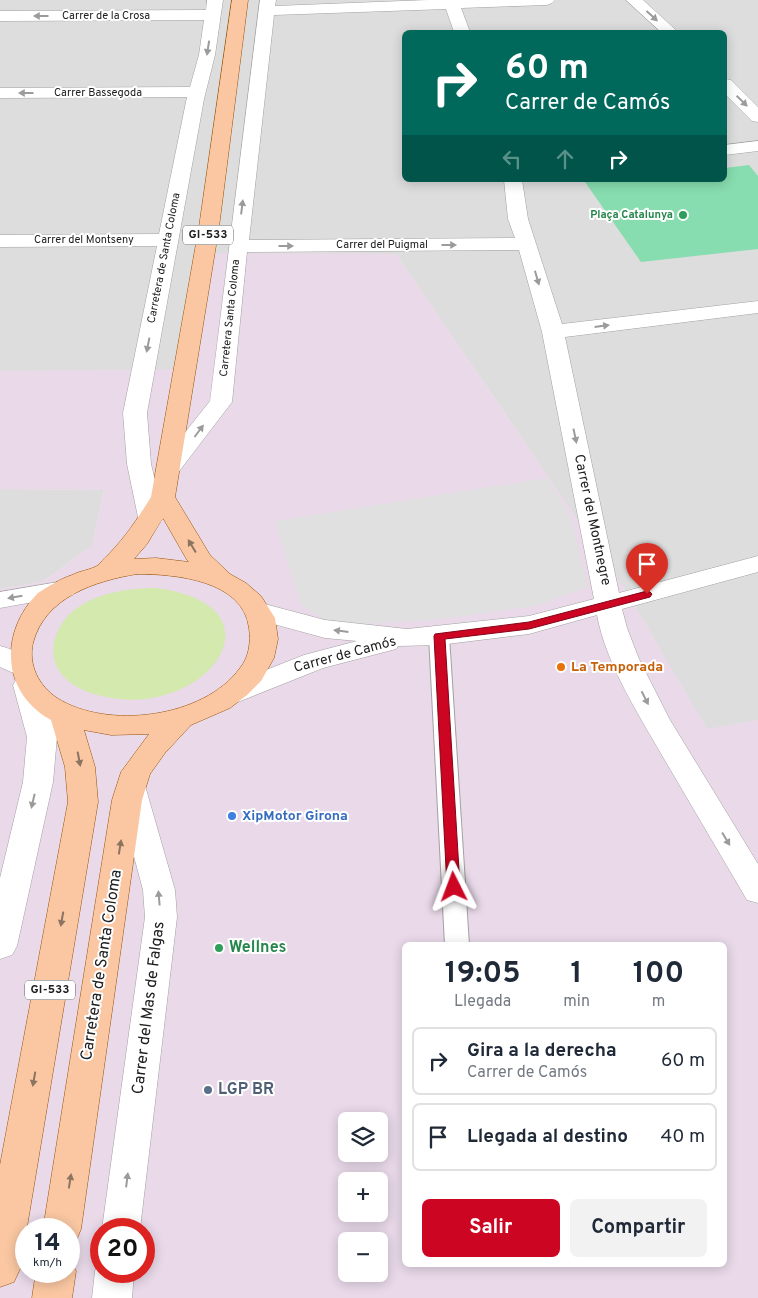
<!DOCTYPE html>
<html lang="es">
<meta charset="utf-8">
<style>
:root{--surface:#fff;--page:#f2f2f3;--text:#1f2937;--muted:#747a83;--line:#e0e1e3;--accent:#cc0522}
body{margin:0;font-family:Overpass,sans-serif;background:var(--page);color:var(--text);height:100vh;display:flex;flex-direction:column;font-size:19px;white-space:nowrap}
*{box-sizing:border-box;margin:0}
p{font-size:16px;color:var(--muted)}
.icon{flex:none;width:28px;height:28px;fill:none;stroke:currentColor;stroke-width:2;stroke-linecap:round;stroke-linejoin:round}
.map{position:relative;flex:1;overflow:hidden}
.details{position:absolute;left:402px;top:942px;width:325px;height:325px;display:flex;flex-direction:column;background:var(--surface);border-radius:8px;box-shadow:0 2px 12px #0003}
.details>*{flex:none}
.guide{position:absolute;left:402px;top:30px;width:325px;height:152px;border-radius:8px;box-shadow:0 2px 12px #0003;background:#00695c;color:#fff;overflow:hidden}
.fabs{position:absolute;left:338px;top:1112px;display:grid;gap:10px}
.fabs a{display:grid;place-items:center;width:50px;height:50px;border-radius:8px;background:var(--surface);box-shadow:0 2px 12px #0003;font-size:25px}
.speed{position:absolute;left:15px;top:1218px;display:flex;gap:10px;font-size:25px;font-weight:700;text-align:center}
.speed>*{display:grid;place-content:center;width:65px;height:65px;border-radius:50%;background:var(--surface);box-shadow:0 2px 12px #0003;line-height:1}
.speed small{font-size:12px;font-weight:400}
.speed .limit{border:8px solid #d22;background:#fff;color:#111}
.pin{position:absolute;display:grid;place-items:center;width:42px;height:42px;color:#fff;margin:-51px -21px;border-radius:50% 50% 50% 0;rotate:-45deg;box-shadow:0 0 5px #0007}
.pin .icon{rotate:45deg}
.me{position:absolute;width:55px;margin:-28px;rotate:357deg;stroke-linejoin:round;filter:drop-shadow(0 0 4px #0008)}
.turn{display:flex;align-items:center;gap:18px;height:105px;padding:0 20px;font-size:22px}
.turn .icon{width:65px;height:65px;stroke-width:2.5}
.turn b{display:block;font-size:35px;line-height:42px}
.lanes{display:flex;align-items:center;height:48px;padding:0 20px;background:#0003;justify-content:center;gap:25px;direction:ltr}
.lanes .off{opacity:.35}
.eta{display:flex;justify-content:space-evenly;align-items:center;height:85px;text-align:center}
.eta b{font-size:30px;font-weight:700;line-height:35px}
.button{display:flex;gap:10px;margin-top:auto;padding:10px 20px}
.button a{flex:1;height:58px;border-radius:8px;background:var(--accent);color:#fff;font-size:20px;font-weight:700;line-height:58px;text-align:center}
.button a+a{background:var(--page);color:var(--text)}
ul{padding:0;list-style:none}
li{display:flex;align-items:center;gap:15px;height:68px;margin:0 10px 8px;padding:0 10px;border:2px solid var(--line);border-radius:8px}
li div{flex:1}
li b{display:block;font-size:19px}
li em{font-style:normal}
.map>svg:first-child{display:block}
.residential{fill:#dedddd;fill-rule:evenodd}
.industrial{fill:#e9d9e9;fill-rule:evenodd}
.grass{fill:#d4e9ae}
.pitch{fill:#87ddaf}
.parking{fill:#e0e0e0}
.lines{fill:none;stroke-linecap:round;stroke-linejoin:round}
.lane-casing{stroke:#a1a1a1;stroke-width:2}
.street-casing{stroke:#a1a1a1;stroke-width:1}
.primary-casing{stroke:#995103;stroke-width:1}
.lane{fill:#fff;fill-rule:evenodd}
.street{fill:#fff;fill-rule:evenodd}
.primary{fill:#fac7a2;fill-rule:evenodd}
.oneway{fill:#9b9b9b}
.oneway2{fill:#8d7461}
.route{fill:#cc0522;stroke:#850316}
.leisure-dot{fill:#2e9e5b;stroke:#fff;stroke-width:2}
.food-dot{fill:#e8710a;stroke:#fff;stroke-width:2}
.shop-dot{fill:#3f7fe0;stroke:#fff;stroke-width:2}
.service-dot{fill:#5c6f8a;stroke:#fff;stroke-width:2}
.labels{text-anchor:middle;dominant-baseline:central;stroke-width:4;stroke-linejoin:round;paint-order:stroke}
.far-street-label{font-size:11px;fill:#202020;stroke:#fff}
.far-leisure-label{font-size:11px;font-weight:bold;fill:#27864d;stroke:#fff;text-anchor:end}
.shield{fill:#fff;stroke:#636363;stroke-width:1}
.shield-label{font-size:12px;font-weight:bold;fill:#202020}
.street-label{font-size:14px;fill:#202020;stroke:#fff}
.food-label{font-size:14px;font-weight:bold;fill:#c56008;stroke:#fff;text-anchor:start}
.shop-label{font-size:14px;font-weight:bold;fill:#366cbe;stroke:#fff;text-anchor:start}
.near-leisure-label{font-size:16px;font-weight:bold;fill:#27864d;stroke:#fff;text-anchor:start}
.near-street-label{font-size:16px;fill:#202020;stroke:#fff}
.near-service-label{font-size:16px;font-weight:bold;fill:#4e5e75;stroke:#fff;text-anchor:start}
</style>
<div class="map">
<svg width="758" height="1298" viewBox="0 0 758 1298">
<rect width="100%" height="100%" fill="#f0ece7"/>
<path class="residential" d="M0 0H758V720L707 730 626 591 396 254 184 370 0 371ZM405 32H725V180H405Z
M0 489 104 490 92 546 42 582 0 589Z"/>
<path class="industrial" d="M202 253 396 254 626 591 707 729 758 720V1298H0V589L42 582 92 546 104 490 0 489V371L184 369ZM405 945H725V1265H405ZM346 1121H379V1154H346ZM346 1181H379V1214H346ZM26 1229H69V1271H26ZM101 1229H144V1271H101ZM346 1241H379V1274H346Z"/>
<path class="grass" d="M156 588C294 606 201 727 94 694 78 689 60 679 55 662 52 652 53 642 57 633 72 596 122 588 156 588Z"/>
<path class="pitch" d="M749 165 758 176V249L641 262 585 182 605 180H725V168Z"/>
<path class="parking" d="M547 478 570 515 588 587 535 606 434 620 355 624 329 622 301 605 275 521Z"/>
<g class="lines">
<defs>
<path id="lane" d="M439 630 446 631 449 636 469 945H445L429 636 432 631Z"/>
<path id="street" d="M207 0H223L215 55 204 99 147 413 151 464 164 517 160 522 151 525 142 522 138 517 127 464 123 413 157 246 0 247V235L159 234 187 97 0 98V88L190 87 199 55 204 20 0 21V11L206 10Z
M260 0H276L275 6 428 0H555L552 3 547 5 461 8 470 32H454L446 9 274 15 249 240 515 238 508 219 504 180H522L528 219 562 324 758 301V313L565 337 619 593 758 556V572L622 609 627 628 639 659 670 720 758 864V903L747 900C719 852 691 805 663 757 639 715 606 664 597 615L529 634 439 645 398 646 396 649 323 668 228 706 218 703 214 696 218 689 304 655 357 641 325 638 248 617 244 611 248 605 257 602 325 620 407 629 529 616 594 599 542 332 519 250 247 252 232 402 177 474 168 476 159 474 156 469 210 401Z
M626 0H643L678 32H661Z
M725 79 731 80 758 107V122L752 121 725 94Z
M758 141V151L725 155V145Z
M64 581 73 583 77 589 73 595 0 608V592Z
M0 646C12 649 25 655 32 666L28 673 18 675 0 667Z
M27 676 37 678 41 685 57 737 53 782 17 946 12 955 0 959V878L23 782 27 737 13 685 17 678Z
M131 778 142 781 146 789 175 890 177 917 140 1229H102L145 917 143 890 116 789 120 781Z
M101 1258V1271H134L132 1298H92L95 1271Z"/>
<path id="primary" d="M232 0H248L219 227 175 497 210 555 230 574 246 583 261 596 275 618 278 639 274 658 261 681 247 695 230 708 191 725 165 753 150 774 142 800 81 1229 76 1241 69 1244V1229H43L112 800 121 772 149 734 111 735 84 730 95 767 98 802 20 1269 14 1282 0 1287V1165L68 802 65 767 51 720C0 692 0 631 38 593 49 586 60 579 72 575 79 571 90 570 97 566 101 563 104 558 108 555 127 535 136 521 151 497L199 227ZM163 518 187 560 189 562 156 558 134 559 147 544ZM137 574C175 574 243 580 249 628 251 642 249 657 240 668 204 718 107 730 57 698 39 686 28 665 33 643 45 597 95 581 137 574Z
M69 1258 76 1271 72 1298H32L36 1271H69Z"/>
</defs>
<use href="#lane" class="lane-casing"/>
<use href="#street" class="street-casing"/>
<use href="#primary" class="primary-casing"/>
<use href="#lane" class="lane"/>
<use href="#street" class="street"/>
<use href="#primary" class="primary"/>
</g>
<defs><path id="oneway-solid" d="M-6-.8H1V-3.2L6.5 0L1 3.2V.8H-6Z" transform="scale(1.25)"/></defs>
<g class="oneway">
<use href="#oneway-solid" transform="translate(41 16) rotate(180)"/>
<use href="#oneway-solid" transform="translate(652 16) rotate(42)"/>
<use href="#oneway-solid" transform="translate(208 48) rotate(99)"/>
<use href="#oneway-solid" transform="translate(26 93) rotate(180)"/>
<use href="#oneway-solid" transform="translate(742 101) rotate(44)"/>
<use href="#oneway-solid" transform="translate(242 207) rotate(-83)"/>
<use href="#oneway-solid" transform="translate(449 245)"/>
<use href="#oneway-solid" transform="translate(286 246)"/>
<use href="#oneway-solid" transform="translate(537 278) rotate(74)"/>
<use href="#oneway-solid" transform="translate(602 326) rotate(-7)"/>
<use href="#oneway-solid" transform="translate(148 345) rotate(101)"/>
<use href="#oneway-solid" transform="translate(199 431) rotate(-53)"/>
<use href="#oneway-solid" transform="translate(575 436) rotate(78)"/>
<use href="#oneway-solid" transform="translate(15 597) rotate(170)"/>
<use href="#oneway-solid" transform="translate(341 631) rotate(-173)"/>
<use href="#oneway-solid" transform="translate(645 698) rotate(63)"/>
<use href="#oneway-solid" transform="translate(33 801) rotate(103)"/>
<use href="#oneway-solid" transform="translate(726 839) rotate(59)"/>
<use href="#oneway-solid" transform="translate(159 898) rotate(-95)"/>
<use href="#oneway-solid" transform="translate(127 1180) rotate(-83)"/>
</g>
<g class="oneway2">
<use href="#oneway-solid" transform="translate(192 546) rotate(-121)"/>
<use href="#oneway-solid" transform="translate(79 759) rotate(79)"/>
<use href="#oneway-solid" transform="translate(120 847) rotate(-81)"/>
<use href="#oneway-solid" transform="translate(62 919) rotate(100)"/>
<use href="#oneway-solid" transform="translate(34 1079) rotate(100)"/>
<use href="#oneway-solid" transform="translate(70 1181) rotate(-81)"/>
</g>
<path class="route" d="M647 591 650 592 652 594 650 597 529 629 445 639 460 887 459 891H449L447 887 434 636 435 634 529 622Z"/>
<g class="leisure-dot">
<circle cx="683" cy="215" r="5"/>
<circle cx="219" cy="948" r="5"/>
</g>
<circle class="food-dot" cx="561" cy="667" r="5"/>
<circle class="shop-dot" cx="232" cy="816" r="5"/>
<circle class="service-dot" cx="208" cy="1090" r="5"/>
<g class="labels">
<g class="far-street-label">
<text x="106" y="16">Carrer de la Crosa</text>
<text x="98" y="93">Carrer Bassegoda</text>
<text x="84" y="240">Carrer del Montseny</text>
<text x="382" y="245">Carrer del Puigmal</text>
<text transform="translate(164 258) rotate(-79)">Carretera de Santa Coloma</text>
<text transform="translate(230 318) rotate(-84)">Carretera Santa Coloma</text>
</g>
<g class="far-leisure-label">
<text x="673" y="215">Plaça Catalunya</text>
</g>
<g class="shield">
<rect x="183" y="225.5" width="50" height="19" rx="4"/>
<rect x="25" y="980.5" width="50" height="19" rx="4"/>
</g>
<g class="shield-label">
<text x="208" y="235">GI-533</text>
<text x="50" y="990">GI-533</text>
</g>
<g class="street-label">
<text transform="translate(592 520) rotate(78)">Carrer del Montnegre</text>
<text transform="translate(345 655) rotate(-15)">Carrer de Camós</text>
</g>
<g class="food-label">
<text x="571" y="667">La Temporada</text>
</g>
<g class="shop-label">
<text x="242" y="816">XipMotor Girona</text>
</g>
<g class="near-leisure-label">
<text x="229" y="948">Wellnes</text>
</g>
<g class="near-street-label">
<text transform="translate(102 965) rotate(-81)">Carretera de Santa Coloma</text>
<text transform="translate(149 1008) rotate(-83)">Carrer del Mas de Falgas</text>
</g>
<g class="near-service-label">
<text x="218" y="1090">LGP BR</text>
</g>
</g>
</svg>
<div class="fabs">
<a><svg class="icon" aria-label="layers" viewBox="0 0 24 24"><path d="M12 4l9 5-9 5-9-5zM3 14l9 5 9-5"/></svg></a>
<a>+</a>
<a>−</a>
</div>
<div class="speed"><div>14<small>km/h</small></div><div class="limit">20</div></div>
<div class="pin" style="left:647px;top:594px;background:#d93025"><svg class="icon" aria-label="arrive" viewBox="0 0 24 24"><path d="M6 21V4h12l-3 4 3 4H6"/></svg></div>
<svg class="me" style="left:454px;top:887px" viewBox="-20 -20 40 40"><path d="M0-17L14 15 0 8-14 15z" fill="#cc0522" stroke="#fff" stroke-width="4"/></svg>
<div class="guide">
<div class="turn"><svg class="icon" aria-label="right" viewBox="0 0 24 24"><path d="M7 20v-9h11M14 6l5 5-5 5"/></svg><div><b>60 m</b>Carrer de Camós</div></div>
<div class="lanes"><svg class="icon off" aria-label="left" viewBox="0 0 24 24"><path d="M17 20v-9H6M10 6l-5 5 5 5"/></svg><svg class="icon off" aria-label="ahead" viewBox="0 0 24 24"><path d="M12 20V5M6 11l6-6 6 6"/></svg><svg class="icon" aria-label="right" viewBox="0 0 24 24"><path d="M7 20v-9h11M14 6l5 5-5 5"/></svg></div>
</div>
<section class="details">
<div class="eta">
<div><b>19:05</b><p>Llegada</p></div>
<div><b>1</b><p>min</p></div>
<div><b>100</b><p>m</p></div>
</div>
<ul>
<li><svg class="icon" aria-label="right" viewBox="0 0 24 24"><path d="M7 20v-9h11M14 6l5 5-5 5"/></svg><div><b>Gira a la derecha</b><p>Carrer de Camós</p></div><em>60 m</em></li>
<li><svg class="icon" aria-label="arrive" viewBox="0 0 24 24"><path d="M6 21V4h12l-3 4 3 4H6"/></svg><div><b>Llegada al destino</b></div><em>40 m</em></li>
</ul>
<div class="button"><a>Salir</a><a>Compartir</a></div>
</section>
</div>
